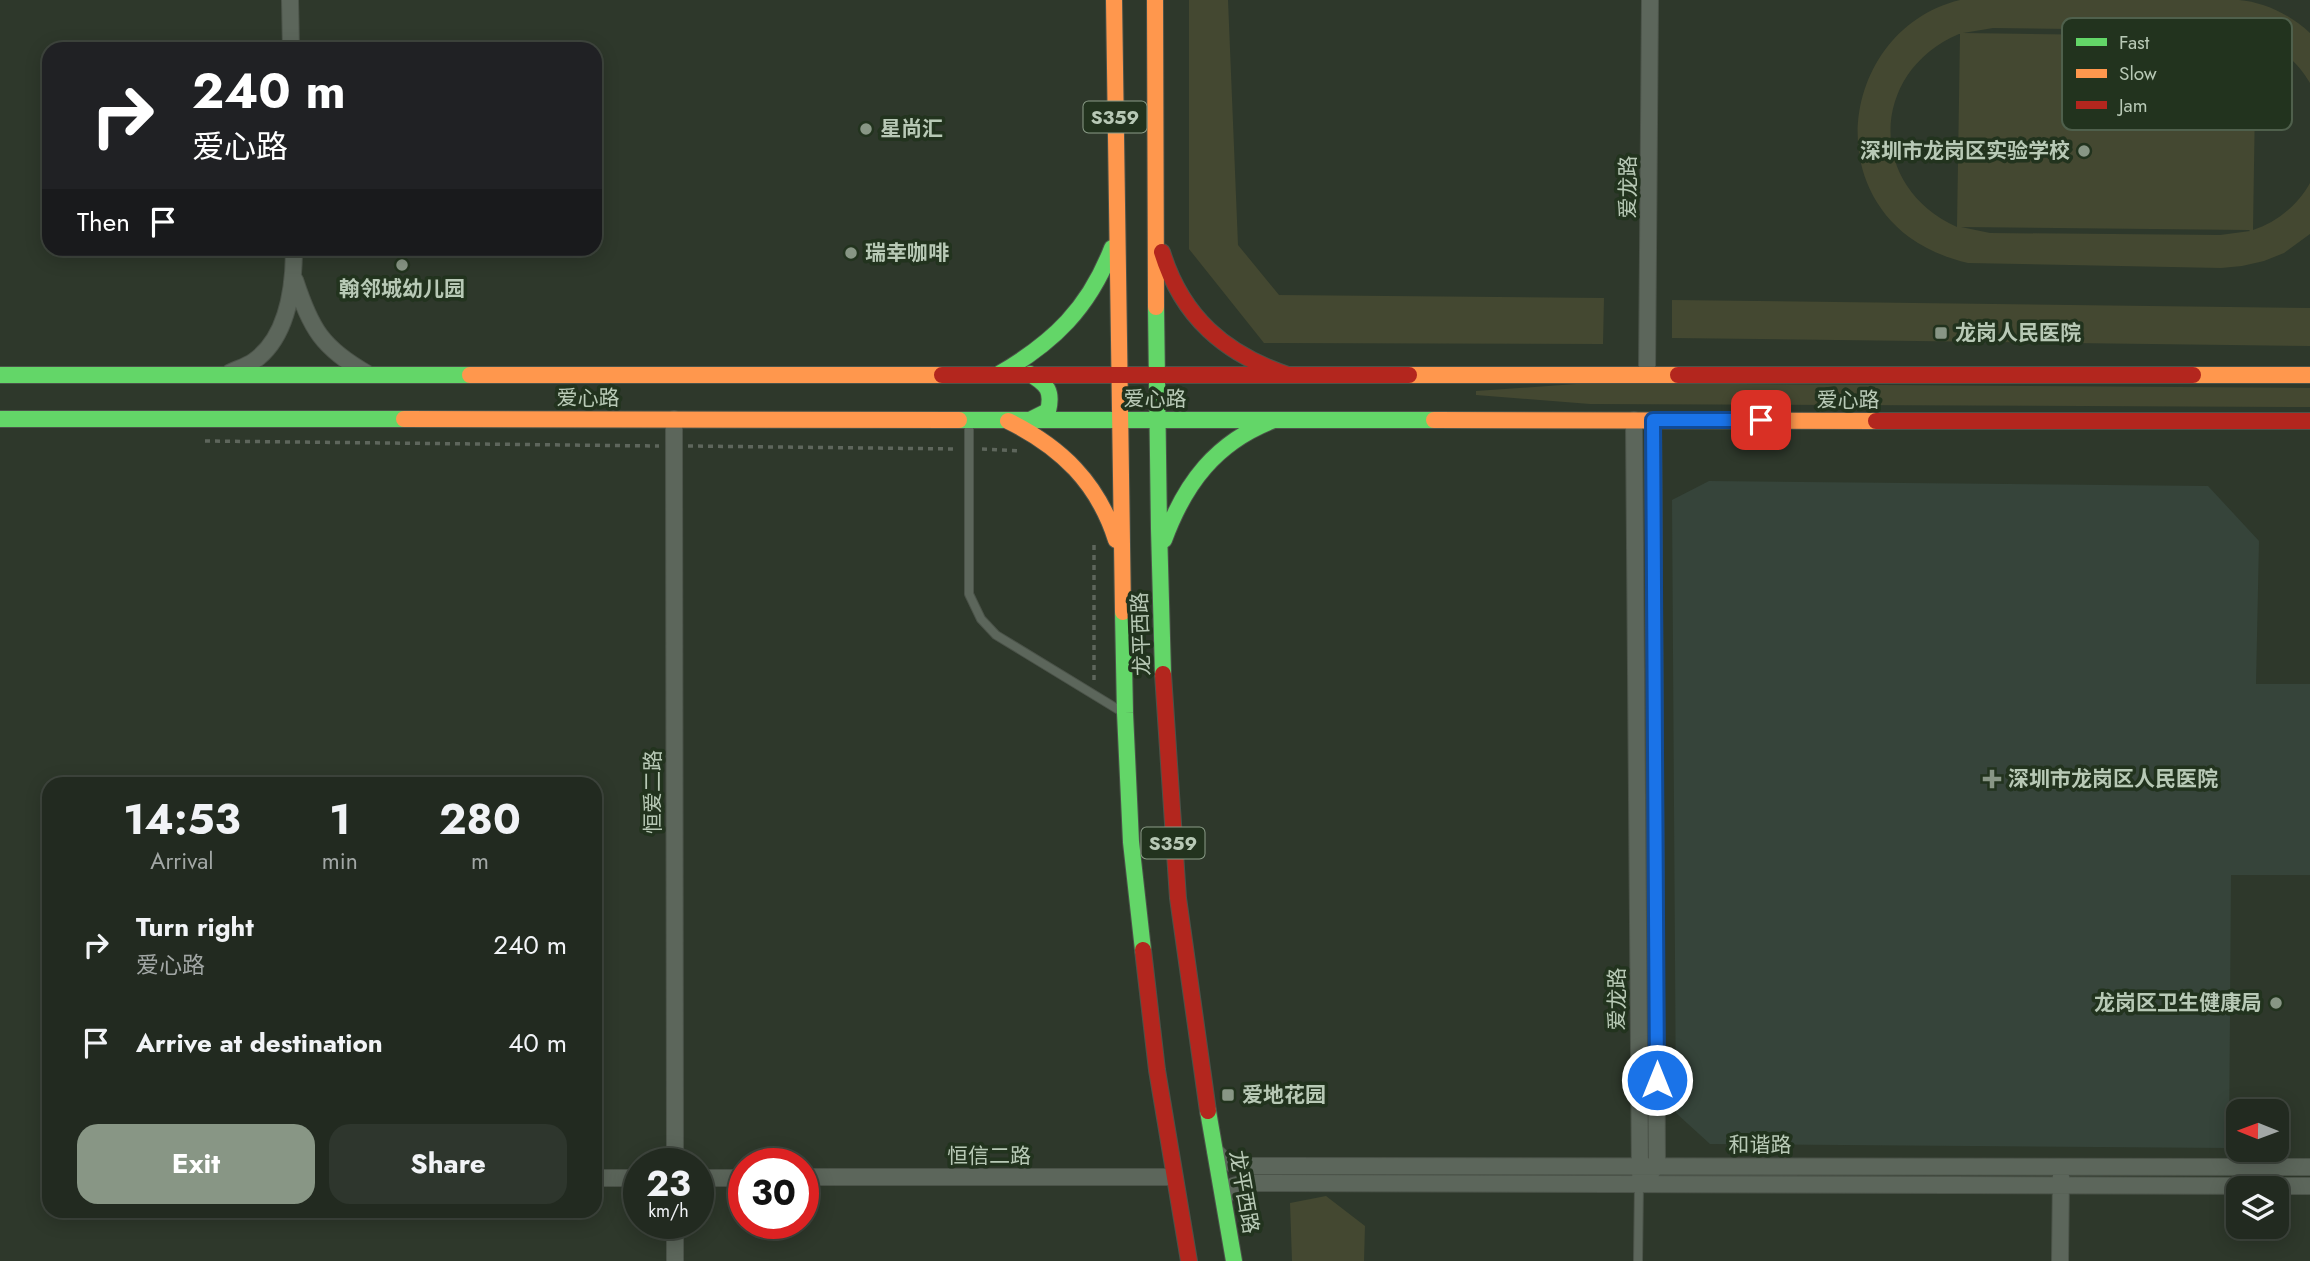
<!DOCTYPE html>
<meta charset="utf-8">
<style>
:root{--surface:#222a20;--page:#2e362d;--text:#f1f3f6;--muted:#a2a7a5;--line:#3f463e;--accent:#889685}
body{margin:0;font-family:Jost,"Noto Sans SC",sans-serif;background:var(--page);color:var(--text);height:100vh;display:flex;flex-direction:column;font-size:26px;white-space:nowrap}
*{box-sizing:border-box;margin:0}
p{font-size:23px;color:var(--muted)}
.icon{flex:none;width:38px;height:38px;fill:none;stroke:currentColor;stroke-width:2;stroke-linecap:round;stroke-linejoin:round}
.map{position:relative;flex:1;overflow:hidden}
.panel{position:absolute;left:42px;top:777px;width:560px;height:441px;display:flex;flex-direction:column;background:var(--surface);border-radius:21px;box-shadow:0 4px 18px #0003,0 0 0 2px var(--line)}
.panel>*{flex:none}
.top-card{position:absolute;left:42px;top:42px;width:560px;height:214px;border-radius:21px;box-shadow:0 4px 18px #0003,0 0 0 2px var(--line);background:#202124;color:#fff;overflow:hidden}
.needle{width:46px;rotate:271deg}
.buttons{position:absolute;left:2226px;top:1099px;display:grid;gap:14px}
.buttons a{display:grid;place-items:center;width:63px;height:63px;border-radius:14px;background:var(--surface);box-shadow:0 4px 18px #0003,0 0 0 2px var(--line);font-size:35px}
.speed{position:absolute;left:623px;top:1148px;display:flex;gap:14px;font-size:35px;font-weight:700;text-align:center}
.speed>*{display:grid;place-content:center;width:91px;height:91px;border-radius:50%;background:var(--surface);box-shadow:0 4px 18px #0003,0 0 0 2px var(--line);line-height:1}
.speed small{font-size:18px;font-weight:400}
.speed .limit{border:10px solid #d22;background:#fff;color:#111}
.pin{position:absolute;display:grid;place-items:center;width:60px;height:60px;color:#fff;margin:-30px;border-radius:14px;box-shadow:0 4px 10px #0006}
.me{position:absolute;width:77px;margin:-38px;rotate:0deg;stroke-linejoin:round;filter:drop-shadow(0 0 5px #0008)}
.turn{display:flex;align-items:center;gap:24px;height:147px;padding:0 35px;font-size:32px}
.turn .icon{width:91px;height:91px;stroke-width:2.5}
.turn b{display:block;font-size:49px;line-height:60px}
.then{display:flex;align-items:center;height:66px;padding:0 35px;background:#0003;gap:14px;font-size:26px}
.eta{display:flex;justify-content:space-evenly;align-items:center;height:119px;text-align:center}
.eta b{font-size:42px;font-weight:700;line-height:49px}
.cta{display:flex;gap:14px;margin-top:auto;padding:14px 35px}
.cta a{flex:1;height:80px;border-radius:21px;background:var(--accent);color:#fff;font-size:28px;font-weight:700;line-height:80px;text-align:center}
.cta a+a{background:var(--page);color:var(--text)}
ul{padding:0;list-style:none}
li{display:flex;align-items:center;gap:21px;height:98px;padding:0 35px}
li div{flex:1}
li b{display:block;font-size:26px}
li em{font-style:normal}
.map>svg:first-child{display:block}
.medical{fill:#36443a}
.green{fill:#444831;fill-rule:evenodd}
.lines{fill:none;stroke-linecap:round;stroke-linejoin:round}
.lane-casing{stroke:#4b5349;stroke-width:10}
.street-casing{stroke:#4b5349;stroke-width:18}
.fast-casing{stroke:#4b5349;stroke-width:18}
.slow-casing{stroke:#4b5349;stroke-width:18}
.jam-casing{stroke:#4b5349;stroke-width:18}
.path{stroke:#5e665c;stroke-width:3.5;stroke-dasharray:5 5;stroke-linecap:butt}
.lane{stroke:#5c665b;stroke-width:8}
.street{stroke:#5c665b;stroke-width:16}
.fast{stroke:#63d668;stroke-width:16}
.slow{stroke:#ff974d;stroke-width:16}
.jam{stroke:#b3261e;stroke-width:16}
.route-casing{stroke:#114b97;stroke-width:18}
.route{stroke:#1a73e8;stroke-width:12}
.poi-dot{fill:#889685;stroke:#22331e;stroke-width:2.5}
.labels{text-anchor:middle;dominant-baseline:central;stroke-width:7;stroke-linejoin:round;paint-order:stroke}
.shield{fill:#22331e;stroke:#8b9c88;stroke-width:2}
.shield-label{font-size:19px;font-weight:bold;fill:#b8c9b6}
.poi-label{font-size:21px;font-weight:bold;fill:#b8c9b6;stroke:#22331e;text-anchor:start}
.street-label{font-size:21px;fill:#b8c9b6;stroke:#22331e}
.key{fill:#22331e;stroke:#4f604c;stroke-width:2}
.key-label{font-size:19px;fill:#b8c9b6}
</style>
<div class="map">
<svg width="2310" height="1261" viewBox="0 0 2310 1261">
<rect width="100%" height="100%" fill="#2e382b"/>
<path class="medical" d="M1709 481 2208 486 2259 541 2256 684H2310V875H2231L2229 1148 1710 1144 1676 1113 1672 500Z"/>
<path class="green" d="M1189 0H1228L1238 245 1279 295 1604 298 1603 344 1264 343 1189 249Z
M1960 0H2239C2264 2 2291 15 2310 33V83C2298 62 2278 45 2256 38L2253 230C2276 223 2298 205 2310 183V234L2284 253 2264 261 2242 266 2221 268 1968 263C1947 258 1927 250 1909 237 1820 170 1853 26 1960 0ZM1993 28 2223 31 2252 37 1963 33ZM1959 34H1960L1957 227C1867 187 1869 72 1959 34ZM1961 227 2249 230 2250 231 2220 235 1990 233Z
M1672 300 2310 308V346L1672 338Z
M1590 383 2310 388V407L1590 404 1476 395V391Z
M1326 1196 1365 1226 1364 1261H1292L1290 1203Z"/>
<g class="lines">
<defs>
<path id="lane" d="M969 423V594L981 619 996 635 1119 710
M1638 1261 1639 1184"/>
<path id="street" d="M290 0 291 49
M295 280C311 329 322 348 368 374
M229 373C237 369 247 366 254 361 288 337 294 286 294 248
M1647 375 1650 0
M674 419 675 1164
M1634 420 1640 1174
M1215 1151 1226 1162 1243 1166 2310 1167
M1651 1172 1657 1166 1653 420
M803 1177H1174
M595 1178H639
M698 1178H744
M1224 1198 1233 1186 1243 1183 2310 1186
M675 1223V1261
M2060 1261 2061 1176"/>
<path id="fast" d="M1156 307 1159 529 1163 674
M999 374C1054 342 1089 308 1112 248
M1030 374C1047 384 1053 391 1048 411L1030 420
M0 375H470
M0 419H404
M959 420H1434
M1164 540C1185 483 1216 442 1274 420
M1123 612 1125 713 1131 842 1143 950
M1208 1111 1234 1261"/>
<path id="slow" d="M1114 0 1123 612
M1155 0 1156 307
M470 375H942
M1409 375H1678
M2193 375H2310
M404 419 959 420
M1434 420 1876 421
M1008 421C1061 447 1098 483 1116 540"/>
<path id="jam" d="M1162 252C1182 317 1225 354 1288 375
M942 375H1409
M1678 375H2193
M1876 421H2310
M1163 674 1178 898 1208 1111
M1143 950 1157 1070 1189 1261"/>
</defs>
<use href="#lane" class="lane-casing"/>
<use href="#street" class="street-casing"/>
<use href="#fast" class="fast-casing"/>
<use href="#slow" class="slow-casing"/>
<use href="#jam" class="jam-casing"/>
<path class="path" d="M205 441 659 446
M688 446 957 449
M982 449 1020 451
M1094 680V544"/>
<use href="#lane" class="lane"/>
<use href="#street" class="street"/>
<use href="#fast" class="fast"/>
<use href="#slow" class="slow"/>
<use href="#jam" class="jam"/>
</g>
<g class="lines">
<defs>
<path id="route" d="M1657 1080 1653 420H1761"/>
</defs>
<use href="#route" class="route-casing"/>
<use href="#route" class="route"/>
</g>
<g class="poi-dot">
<circle cx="866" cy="129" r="7"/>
<circle cx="2084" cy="151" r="7"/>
<circle cx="851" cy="253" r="7"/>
<circle cx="402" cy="265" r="7"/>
<rect x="1934" y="326" width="14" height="14" rx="3.5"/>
<path d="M1988.5 768.5h7v7h7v7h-7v7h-7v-7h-7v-7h7z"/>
<circle cx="2276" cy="1003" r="7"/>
<rect x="1221" y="1088" width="14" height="14" rx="3.5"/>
</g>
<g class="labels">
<g class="shield">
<rect x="1083.5" y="101.5" width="63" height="31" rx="5"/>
<rect x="1141.5" y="827.5" width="63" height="31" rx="5"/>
</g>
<g class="shield-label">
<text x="1115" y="117">S359</text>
<text x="1173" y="843">S359</text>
</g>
<g class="poi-label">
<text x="880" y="129">星尚汇</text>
<text x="2070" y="151" text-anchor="end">深圳市龙岗区实验学校</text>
<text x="865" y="253">瑞幸咖啡</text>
<text x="402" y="289" text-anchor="middle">翰邻城幼儿园</text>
<text x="1955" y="333">龙岗人民医院</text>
<text x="2008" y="779">深圳市龙岗区人民医院</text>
<text x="2262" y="1003" text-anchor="end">龙岗区卫生健康局</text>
<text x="1242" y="1095">爱地花园</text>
</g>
<g class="street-label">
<text transform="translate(1628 187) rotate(-90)">爱龙路</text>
<text x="588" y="398">爱心路</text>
<text x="1155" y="399">爱心路</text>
<text x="1848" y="400">爱心路</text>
<text transform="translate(1141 634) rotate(-92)">龙平西路</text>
<text transform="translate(653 792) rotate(-90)">恒爱二路</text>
<text transform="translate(1617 999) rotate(-90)">爱龙路</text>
<text x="1760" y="1145">和谐路</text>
<text x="989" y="1156">恒信二路</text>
<text transform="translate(1244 1192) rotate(80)">龙平西路</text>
</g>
</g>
<rect x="2062" y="18" width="230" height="112" rx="10" class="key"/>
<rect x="2076" y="38" width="31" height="8" fill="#63d668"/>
<rect x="2076" y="69" width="31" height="9" fill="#ff974d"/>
<rect x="2076" y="101" width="31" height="8" fill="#b3261e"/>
<g class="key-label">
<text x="2119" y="49">Fast</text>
<text x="2119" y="80">Slow</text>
<text x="2119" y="112">Jam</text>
</g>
</svg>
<div class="buttons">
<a><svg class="needle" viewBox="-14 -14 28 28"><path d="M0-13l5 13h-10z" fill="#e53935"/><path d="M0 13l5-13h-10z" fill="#a2a7a5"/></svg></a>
<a><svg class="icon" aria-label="layers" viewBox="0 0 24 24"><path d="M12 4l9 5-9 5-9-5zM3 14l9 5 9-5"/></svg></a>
</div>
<div class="speed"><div>23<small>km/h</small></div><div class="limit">30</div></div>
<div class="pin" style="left:1761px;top:420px;background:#d93025"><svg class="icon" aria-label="arrive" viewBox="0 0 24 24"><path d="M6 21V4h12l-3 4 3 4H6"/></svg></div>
<svg class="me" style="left:1657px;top:1080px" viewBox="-20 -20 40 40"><circle r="17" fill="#1a73e8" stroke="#fff" stroke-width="3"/><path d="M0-11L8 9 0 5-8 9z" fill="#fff"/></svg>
<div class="top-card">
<div class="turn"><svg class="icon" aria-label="right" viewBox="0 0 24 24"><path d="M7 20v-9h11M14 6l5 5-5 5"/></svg><div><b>240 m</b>爱心路</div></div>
<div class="then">Then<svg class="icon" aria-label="arrive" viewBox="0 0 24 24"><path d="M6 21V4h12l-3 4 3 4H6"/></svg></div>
</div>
<section class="panel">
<div class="eta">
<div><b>14:53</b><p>Arrival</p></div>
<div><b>1</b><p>min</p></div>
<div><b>280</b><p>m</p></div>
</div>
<ul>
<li><svg class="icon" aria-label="right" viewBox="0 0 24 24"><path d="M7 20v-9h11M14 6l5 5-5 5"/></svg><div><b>Turn right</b><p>爱心路</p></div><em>240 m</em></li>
<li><svg class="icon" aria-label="arrive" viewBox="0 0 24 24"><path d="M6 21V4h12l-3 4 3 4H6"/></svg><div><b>Arrive at destination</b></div><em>40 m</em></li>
</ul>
<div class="cta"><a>Exit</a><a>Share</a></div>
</section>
</div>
